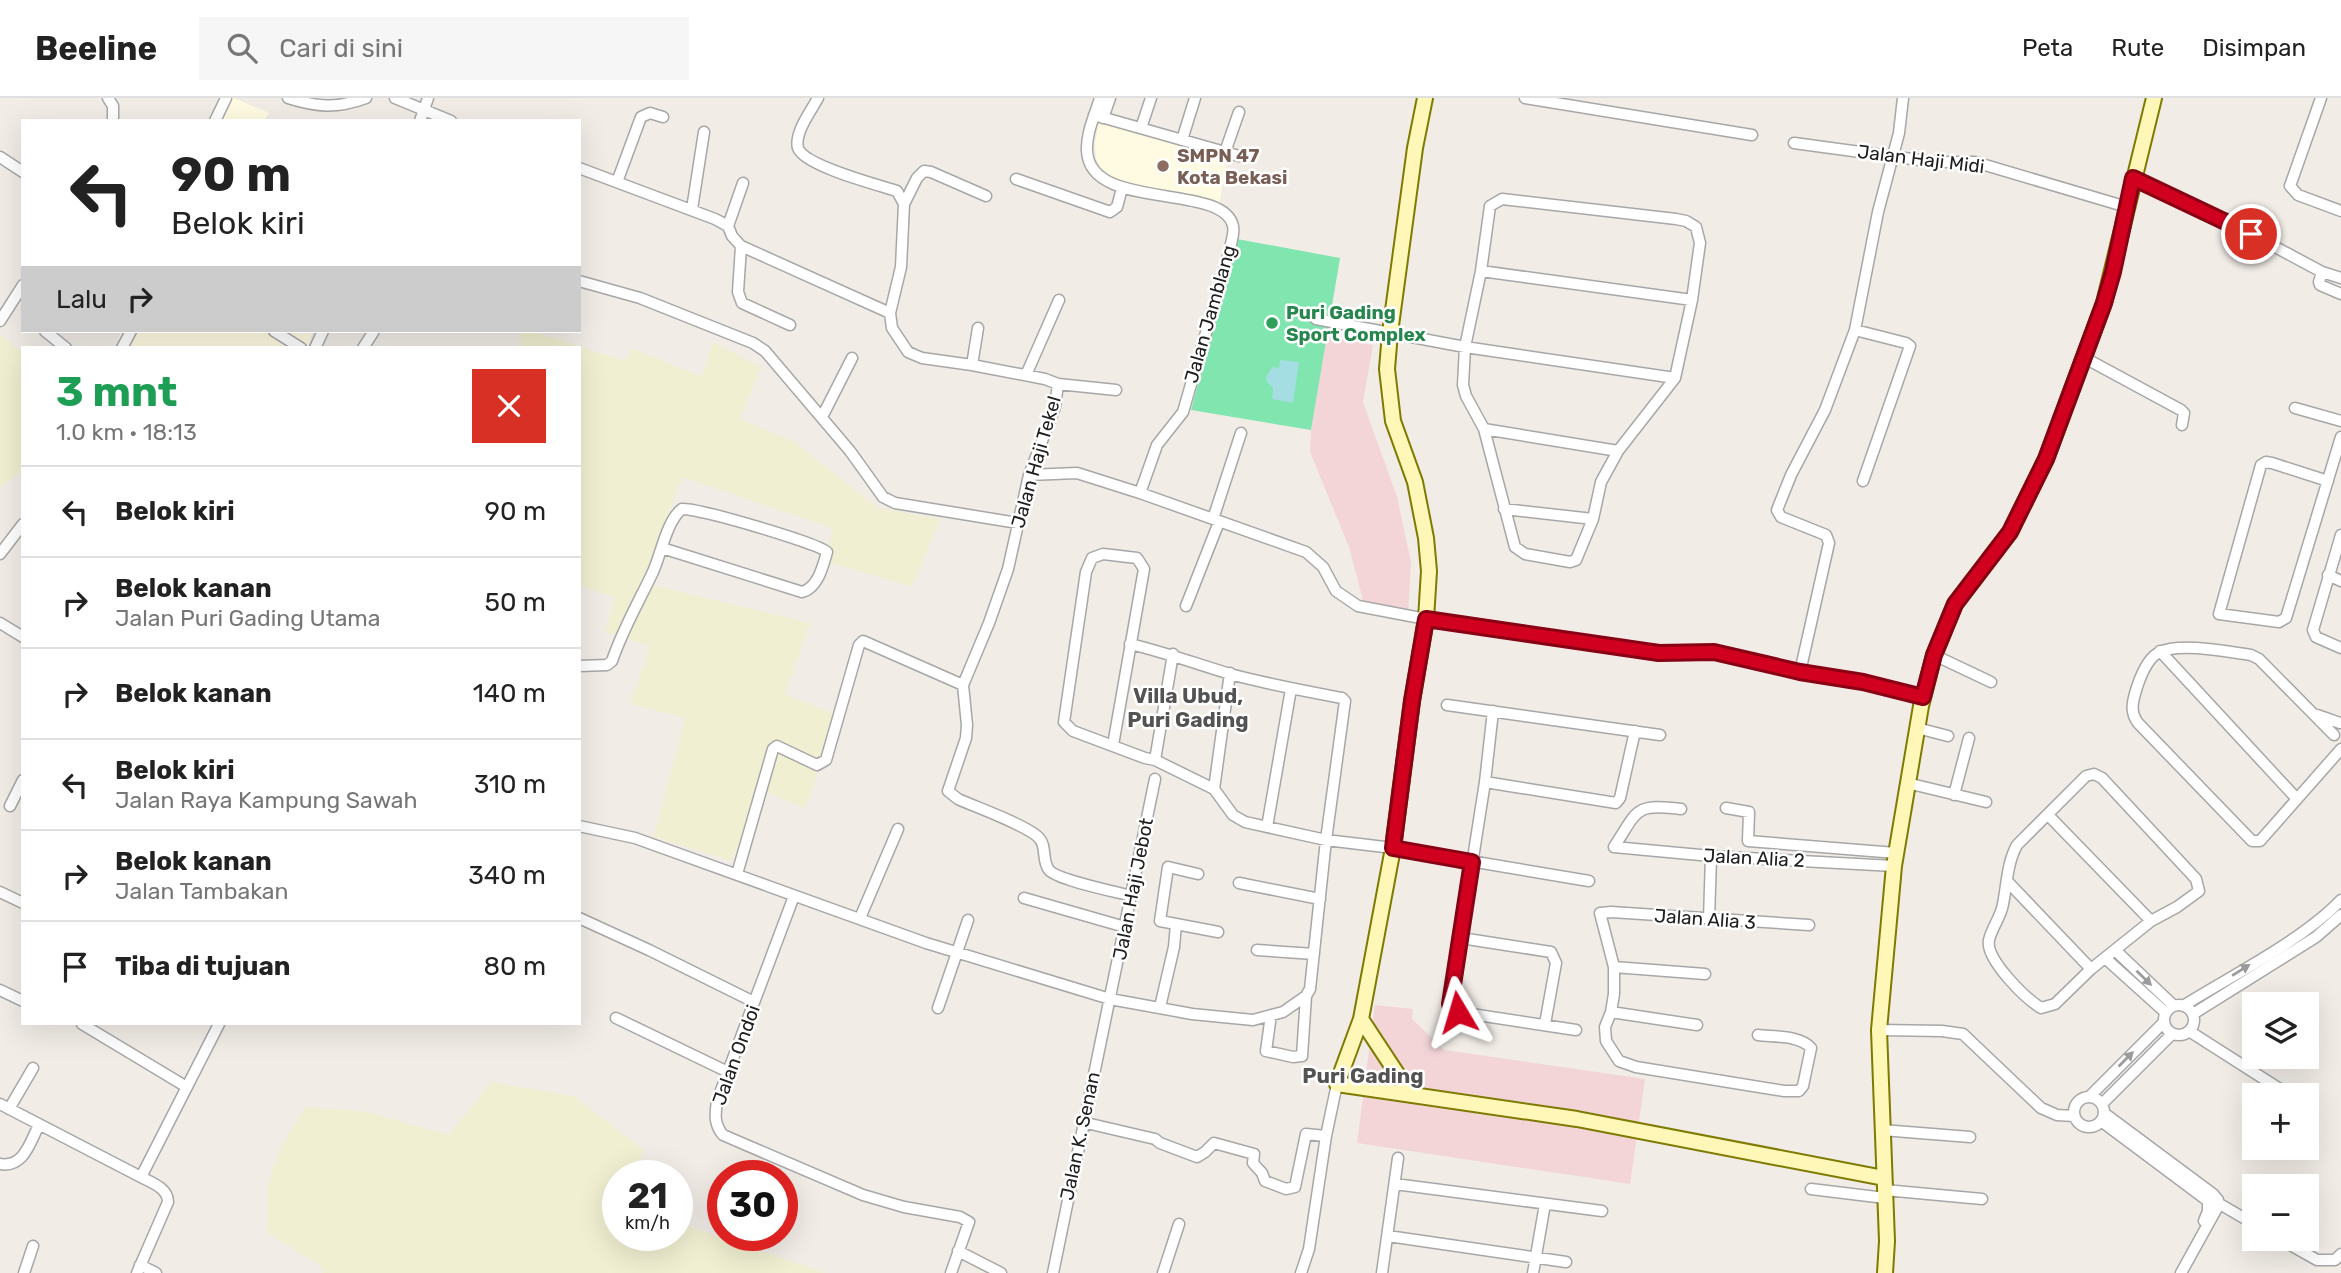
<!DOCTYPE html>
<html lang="id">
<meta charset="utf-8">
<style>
:root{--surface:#fff;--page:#f6f6f6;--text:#222;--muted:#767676;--line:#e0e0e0}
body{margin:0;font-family:Rubik,sans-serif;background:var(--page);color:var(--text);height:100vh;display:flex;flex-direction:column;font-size:26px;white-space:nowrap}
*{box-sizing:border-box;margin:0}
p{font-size:23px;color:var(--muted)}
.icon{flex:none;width:38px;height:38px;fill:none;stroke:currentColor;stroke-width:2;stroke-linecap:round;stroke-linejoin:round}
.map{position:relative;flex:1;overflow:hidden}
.sheet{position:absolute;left:21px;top:248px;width:560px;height:679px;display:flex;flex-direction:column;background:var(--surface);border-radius:0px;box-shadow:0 7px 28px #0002}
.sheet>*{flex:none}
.guide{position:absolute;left:21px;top:21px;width:560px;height:214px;border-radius:0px;box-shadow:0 7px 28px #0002;background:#fff;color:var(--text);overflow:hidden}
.controls{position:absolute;left:2242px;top:894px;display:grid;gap:14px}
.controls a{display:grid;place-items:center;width:77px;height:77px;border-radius:0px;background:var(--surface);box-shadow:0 7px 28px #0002;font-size:35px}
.speed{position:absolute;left:602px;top:1062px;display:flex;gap:14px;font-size:35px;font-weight:700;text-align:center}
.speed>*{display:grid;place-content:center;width:91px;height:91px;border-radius:50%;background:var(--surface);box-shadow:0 7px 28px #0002;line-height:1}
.speed small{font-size:18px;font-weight:400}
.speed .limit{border:10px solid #d22;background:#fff;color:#111}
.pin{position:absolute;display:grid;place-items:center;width:60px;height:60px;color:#fff;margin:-30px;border:4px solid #fff;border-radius:50%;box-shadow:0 2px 7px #0007}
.me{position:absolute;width:77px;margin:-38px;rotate:353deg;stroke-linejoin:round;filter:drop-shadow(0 0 5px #0008)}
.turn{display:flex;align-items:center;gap:24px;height:147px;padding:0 35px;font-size:32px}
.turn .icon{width:91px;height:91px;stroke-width:2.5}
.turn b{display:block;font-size:49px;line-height:60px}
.then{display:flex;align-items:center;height:66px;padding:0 35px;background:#0003;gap:14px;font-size:26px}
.round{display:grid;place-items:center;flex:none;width:74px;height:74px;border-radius:0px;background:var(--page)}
.summary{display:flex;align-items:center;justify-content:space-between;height:119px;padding:0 35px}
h1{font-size:42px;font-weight:700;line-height:52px;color:#1e9e55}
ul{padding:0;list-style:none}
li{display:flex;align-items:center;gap:21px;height:91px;padding:0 35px;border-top:2px solid var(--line)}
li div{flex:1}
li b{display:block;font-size:26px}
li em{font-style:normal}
header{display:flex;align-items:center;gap:42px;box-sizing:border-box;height:98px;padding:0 35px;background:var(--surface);border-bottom:2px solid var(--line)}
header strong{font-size:33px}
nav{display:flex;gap:38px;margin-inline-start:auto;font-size:24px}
.search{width:490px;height:63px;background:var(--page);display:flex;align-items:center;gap:18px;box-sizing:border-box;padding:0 24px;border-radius:0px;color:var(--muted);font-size:26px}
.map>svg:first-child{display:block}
.commercial{fill:#f3d5d8}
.education{fill:#fffbe2}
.farmland{fill:#f1efd1}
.pitch{fill:#80e5af}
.water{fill:#a4dde2}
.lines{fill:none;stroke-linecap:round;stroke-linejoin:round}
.street-casing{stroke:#a7a7a7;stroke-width:13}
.secondary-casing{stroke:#7f7a00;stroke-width:18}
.street{stroke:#fff;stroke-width:10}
.secondary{stroke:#fef7b8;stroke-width:14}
.oneway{fill:#9b9b9b}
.route-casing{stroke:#880014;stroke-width:18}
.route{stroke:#d1001f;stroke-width:12}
.education-dot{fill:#8d6e63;stroke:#fff;stroke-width:2.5}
.leisure-dot{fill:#2e9e5b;stroke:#fff;stroke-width:2.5}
.labels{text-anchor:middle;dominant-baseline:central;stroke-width:5;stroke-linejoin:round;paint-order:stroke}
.education-label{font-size:19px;font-weight:bold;fill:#785e54;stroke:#fff;text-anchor:start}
.street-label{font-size:19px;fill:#202020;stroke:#fff}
.leisure-label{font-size:19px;font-weight:bold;fill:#27864d;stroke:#fff;text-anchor:start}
.neighbourhood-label{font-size:21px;font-weight:bold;fill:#535353;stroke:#fff}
</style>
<header>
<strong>Beeline</strong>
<div class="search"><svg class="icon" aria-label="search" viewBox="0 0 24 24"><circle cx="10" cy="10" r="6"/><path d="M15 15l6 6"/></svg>Cari di sini</div>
<nav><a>Peta</a><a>Rute</a><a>Disimpan</a></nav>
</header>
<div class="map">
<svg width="2341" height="1175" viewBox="0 0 2341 1175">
<rect width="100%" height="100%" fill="#f1ece6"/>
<path class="commercial" d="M1326 238 1373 247 1363 304 1397 399 1411 464 1408 515 1364 506 1349 449 1310 354 1311 332Z
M1375 907 1413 911 1412 921 1444 952 1645 981 1630 1086 1357 1045Z"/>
<path class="education" d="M227 0H234L269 15 264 23H216Z
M1099 21 1228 57 1219 107 1111 83 1102 75 1096 60 1095 45Z
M121 233H313L308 250H116Z"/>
<path class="farmland" d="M522 233H531L626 263 632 250 702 279 713 244 761 269 740 321 793 343 878 410 940 421 912 489 825 463 833 430 682 379 644 485 810 525 785 596 839 618 805 710 758 690 732 763 654 739 685 620 630 606 650 548 604 534 615 500 579 487V250H518Z
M0 236 23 255V372L0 389Z
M491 984 573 998 644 1052 635 1078H618V1138H677V1124L825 1175H323L321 1168 267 1134 268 1085 282 1047 305 1009 367 1014 449 1037Z"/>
<path class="pitch" d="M1237 141 1340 160 1311 332 1191 312Z"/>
<path class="water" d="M1280 262 1299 264 1293 305 1272 301 1273 290 1267 284 1266 279 1272 269 1279 270Z"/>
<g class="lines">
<defs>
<path id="street" d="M108 0 113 8V23
M288 0C317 9 336 11 366 0
M395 0 451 23
M818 0C811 13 794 35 798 50 804 68 879 87 897 93L904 106 901 169 890 215 892 230 908 254 922 260 972 267 1045 281 1058 286 1055 309 1029 377 1008 471 989 525 963 587 967 627 966 640 948 693 958 701C978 710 1021 725 1037 738 1048 747 1041 762 1049 772 1057 782 1117 794 1132 798
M1100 0C1095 17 1086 35 1087 53 1090 114 1223 84 1233 128 1235 135 1230 147 1229 155L1183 314 1157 347 1140 395
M1525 0 1752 37
M2321 0 2290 88 2298 97 2341 113
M1094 17 1239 58
M1103 20 1110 0
M215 23 226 0
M420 23 428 0
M1141 30 1151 0
M1182 42 1195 0
M1794 45 1934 64H1975L2127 109
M1225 54 1239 14
M0 59 23 74
M579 70 715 121 728 128 732 138 741 148 890 215
M2133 80 2251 136 2322 174 2341 180
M1016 81 1110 114 1117 109 1122 90
M617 84 641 19 650 15 663 19
M1502 101 1676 121 1686 123 1696 129 1700 145 1692 202 1675 280 1618 353 1601 384 1593 421 1576 462 1570 464 1525 456 1515 449 1484 331 1466 298 1463 287 1465 249 1481 173 1490 108Z
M904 106 917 80 924 73 931 74 986 98
M692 111 704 34
M728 128 743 85
M741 148 738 194 742 205 790 227
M1481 173 1692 202
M2322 174 2319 184 2320 187 2341 196
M579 183 640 200 753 245 765 253 850 353 883 399 895 405 1018 425
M1316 221 1465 249 1675 280
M0 223 23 187
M1855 232 1906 245 1910 248 1863 383
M45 233 66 250
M274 233 301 250
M122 250 131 233
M315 250 323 233
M363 250 374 233
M2083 259 2181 312 2184 315 2182 327
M972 267 978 230
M1026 277 1059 202
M1058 286 1116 292
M2295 310 2341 323
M822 319 852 260
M1484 331 1618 353
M1029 377 1077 375 1140 395 1306 454 1323 469 1336 493 1358 508 1426 521 1659 555 1714 554 1800 574 1862 584 1923 599
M2328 383 2272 365 2266 364 2261 367 2219 516 2279 524 2286 520 2341 339
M1504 411 1593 421
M1213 421 1241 335
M2341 437 2313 532 2316 539 2341 550
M0 456 23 426
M2328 477 2341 483
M1186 508 1219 424
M0 525 23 539
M1130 546C1164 554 1197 566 1230 576 1267 586 1305 593 1342 600L1345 603 1326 742 1310 891 1306 898 1302 958 1293 959 1266 953 1271 917
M2160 553 2297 701
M1173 556 1155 662 1214 691 1233 717 1245 724 1326 742 1393 750 1589 783
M1934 557 1991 584
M579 568 607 567 612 563C622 533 638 505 652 476 661 458 666 423 682 411 695 409 821 446 827 454 823 468 818 490 802 494L662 450
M1800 574 1829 445 1826 437 1781 419 1777 412 1791 377 1825 312 1855 232 1878 114 1899 35 1903 0
M1447 607 1660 637
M1493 613 1485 684 1450 906 1458 914 1576 932
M2317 617 2340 625
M1917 630 1948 638
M2334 637 2259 561 2251 557C2229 554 2180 544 2160 554 2148 559 2141 577 2137 589 2133 602 2129 613 2138 625L2252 743H2260L2341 651
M1113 647 1144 471 1137 460 1103 456 1092 460 1086 474 1064 624 1073 633 1145 660 1155 662
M2094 676 2102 680 2196 781 2199 793 2177 809 2151 823 2091 871 2055 906 2041 910C2025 900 1985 861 1989 842 1992 829 2001 819 2003 806 2007 786 2007 765 2017 747L2086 678Z
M1485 684 1616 705 1620 700 1635 633
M1907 685 1986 704
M1214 691 1230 575
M1954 697 1969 640
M10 708 23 682
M1726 710 1749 714 1748 743 1896 755
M1681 711C1633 705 1638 713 1614 749L1711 758 1894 768
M2048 717 2151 823
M579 728 635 740 926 845 1110 901 1192 916 1253 922 1283 914 1306 898
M1267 729 1291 591
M737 776 773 651 777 648 817 667 826 662 859 547 863 543 963 587
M2007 783 2091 871
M1239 785 1320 801
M0 794 23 805
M794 798 717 1003C715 1017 714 1026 723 1037L863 1097 904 1109 960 1119 969 1124 951 1175
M1024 800 1125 829
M579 820 649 852 754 904
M860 820 898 731
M1709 822 1711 758
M1176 826 1218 834
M1461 840 1551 854 1556 865 1545 926
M1257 852 1314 856
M2115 852 2174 908
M2105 860 2166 915
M1614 869 1705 876
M0 892 23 903
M2164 922a15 15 0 1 1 30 0a15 15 0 1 1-30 0Z
M2183 908C2231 878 2303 842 2341 802
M1160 909 1174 849 1176 826 1160 823 1168 769 1198 776
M938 910 968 822
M1611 914 1697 927
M2193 916 2316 839 2341 817
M616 920 728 974
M82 926 185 988
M1879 932 1942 933 1963 936 2041 1010 2057 1017 2074 1018
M2189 933 2283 993
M1758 937C1774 939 1800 937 1811 950L1803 988 1799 993H1784L1636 969 1619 963 1606 943 1605 929 1611 914 1614 896V869L1600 815 1611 814 1809 827
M2074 1014a15 15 0 1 1 30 0a15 15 0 1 1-30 0Z
M2089 999 2164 924
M0 1006 141 1079 219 926
M2102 1006 2172 936
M9 1011 33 970
M2104 1015 2213 1096 2218 1102 2217 1110 2181 1175
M2101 1023 2208 1103V1113L2204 1123
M1082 1024 1155 1041 1160 1045 1197 1059 1205 1054 1214 1045 1254 1056 1253 1065 1262 1075 1265 1083 1286 1091 1295 1089 1306 1036 1326 1038
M1882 1032 1970 1039
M0 1066C24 1070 30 1044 39 1027
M1395 1086 1602 1113
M1811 1091 1885 1100
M1885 1092 1982 1101
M2218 1105 2254 1126
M1388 1138 1566 1164
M2280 1141 2317 1162H2335L2341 1156
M958 1153 1001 1175
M140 1167 156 1175
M24 1175 33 1148
M137 1175 168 1104C168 1090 152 1085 141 1079
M1053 1175 1155 681
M1163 1175 1179 1126
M1301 1175 1309 1151 1326 1038 1337 986
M1382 1175 1398 1060
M1533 1175 1545 1106"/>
<path id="secondary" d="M1425 0 1415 50 1390 235 1387 271 1393 323 1415 384 1426 440 1429 473 1426 521 1412 603 1393 750 1361 921 1337 986 1577 1021 1884 1080
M1361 921 1411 997
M1885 1175 1887 1143 1879 932 1894 768 1921 608 1934 557 1955 506 2010 434 2046 361 2104 205 2154 0"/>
</defs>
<use href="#street" class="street-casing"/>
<use href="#secondary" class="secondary-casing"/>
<use href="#street" class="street"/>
<use href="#secondary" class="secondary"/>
</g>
<defs><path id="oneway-solid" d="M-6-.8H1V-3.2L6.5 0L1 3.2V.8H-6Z" transform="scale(1.75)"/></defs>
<g class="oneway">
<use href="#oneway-solid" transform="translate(2241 872) rotate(-32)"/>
<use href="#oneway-solid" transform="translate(2144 880) rotate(44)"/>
<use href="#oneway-solid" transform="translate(2126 961) rotate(-45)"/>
</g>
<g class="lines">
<defs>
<path id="route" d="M1458 914 1450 906 1472 764 1393 750 1412 603 1426 521 1659 555 1714 554 1800 574 1863 584 1923 599 1934 557 1955 506 2010 434 2046 361 2104 205 2113 174 2133 80 2251 136"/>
</defs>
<use href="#route" class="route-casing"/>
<use href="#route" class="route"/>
</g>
<circle class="education-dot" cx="1163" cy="68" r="7"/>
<circle class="leisure-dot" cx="1272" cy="225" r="7"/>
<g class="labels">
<g class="education-label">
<text x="1177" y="57">SMPN 47<tspan x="1177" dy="22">Kota Bekasi</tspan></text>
</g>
<g class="street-label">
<text transform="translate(1921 61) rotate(7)">Jalan Haji Midi</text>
<text transform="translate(1210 216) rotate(-74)">Jalan Jamblang</text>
<text transform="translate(1036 364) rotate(-74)">Jalan Haji Tekel</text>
<text transform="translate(1754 760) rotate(3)">Jalan Alia 2</text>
<text transform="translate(1133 791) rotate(-79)">Jalan Haji Jebot</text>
<text transform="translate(1705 821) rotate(4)">Jalan Alia 3</text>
<text transform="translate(736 957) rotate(-70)">Jalan Ondoi</text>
<text transform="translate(1080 1038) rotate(-78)">Jalan K. Senan</text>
</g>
<g class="leisure-label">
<text x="1286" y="214">Puri Gading<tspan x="1286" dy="22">Sport Complex</tspan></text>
</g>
<g class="neighbourhood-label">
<text x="1188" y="597">Villa Ubud,<tspan x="1188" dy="24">Puri Gading</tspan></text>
<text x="1363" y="977">Puri Gading</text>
</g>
</g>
</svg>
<div class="controls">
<a><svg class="icon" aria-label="layers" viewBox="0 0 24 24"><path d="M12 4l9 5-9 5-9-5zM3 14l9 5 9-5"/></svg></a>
<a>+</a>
<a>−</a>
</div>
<div class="speed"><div>21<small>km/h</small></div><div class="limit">30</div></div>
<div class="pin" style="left:2251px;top:136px;background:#d93025"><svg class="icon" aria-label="arrive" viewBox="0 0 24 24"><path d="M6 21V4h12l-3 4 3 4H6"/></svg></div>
<svg class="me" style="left:1458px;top:914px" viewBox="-20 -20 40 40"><path d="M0-17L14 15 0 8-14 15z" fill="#d1001f" stroke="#fff" stroke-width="4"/></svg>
<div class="guide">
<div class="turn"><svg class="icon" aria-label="left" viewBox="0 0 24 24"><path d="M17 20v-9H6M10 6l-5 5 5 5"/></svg><div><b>90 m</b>Belok kiri</div></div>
<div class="then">Lalu<svg class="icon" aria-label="right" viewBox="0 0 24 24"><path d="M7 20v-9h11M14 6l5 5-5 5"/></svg></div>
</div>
<section class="sheet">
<div class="summary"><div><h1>3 mnt</h1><p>1.0 km · 18:13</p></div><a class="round" style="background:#d93025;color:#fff"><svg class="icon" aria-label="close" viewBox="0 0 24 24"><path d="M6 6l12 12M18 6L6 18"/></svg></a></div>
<ul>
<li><svg class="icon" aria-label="left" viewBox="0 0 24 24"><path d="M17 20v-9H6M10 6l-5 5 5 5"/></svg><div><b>Belok kiri</b></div><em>90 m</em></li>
<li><svg class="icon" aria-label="right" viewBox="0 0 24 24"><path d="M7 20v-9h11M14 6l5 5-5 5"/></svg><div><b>Belok kanan</b><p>Jalan Puri Gading Utama</p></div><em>50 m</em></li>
<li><svg class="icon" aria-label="right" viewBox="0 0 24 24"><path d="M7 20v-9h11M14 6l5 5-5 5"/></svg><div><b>Belok kanan</b></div><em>140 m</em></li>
<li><svg class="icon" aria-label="left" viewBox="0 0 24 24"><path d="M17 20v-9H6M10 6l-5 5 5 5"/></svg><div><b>Belok kiri</b><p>Jalan Raya Kampung Sawah</p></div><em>310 m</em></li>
<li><svg class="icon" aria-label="right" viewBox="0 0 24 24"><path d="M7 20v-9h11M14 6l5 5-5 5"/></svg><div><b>Belok kanan</b><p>Jalan Tambakan</p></div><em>340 m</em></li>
<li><svg class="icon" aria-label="arrive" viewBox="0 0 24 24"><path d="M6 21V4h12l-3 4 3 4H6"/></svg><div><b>Tiba di tujuan</b></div><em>80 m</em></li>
</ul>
</section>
</div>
